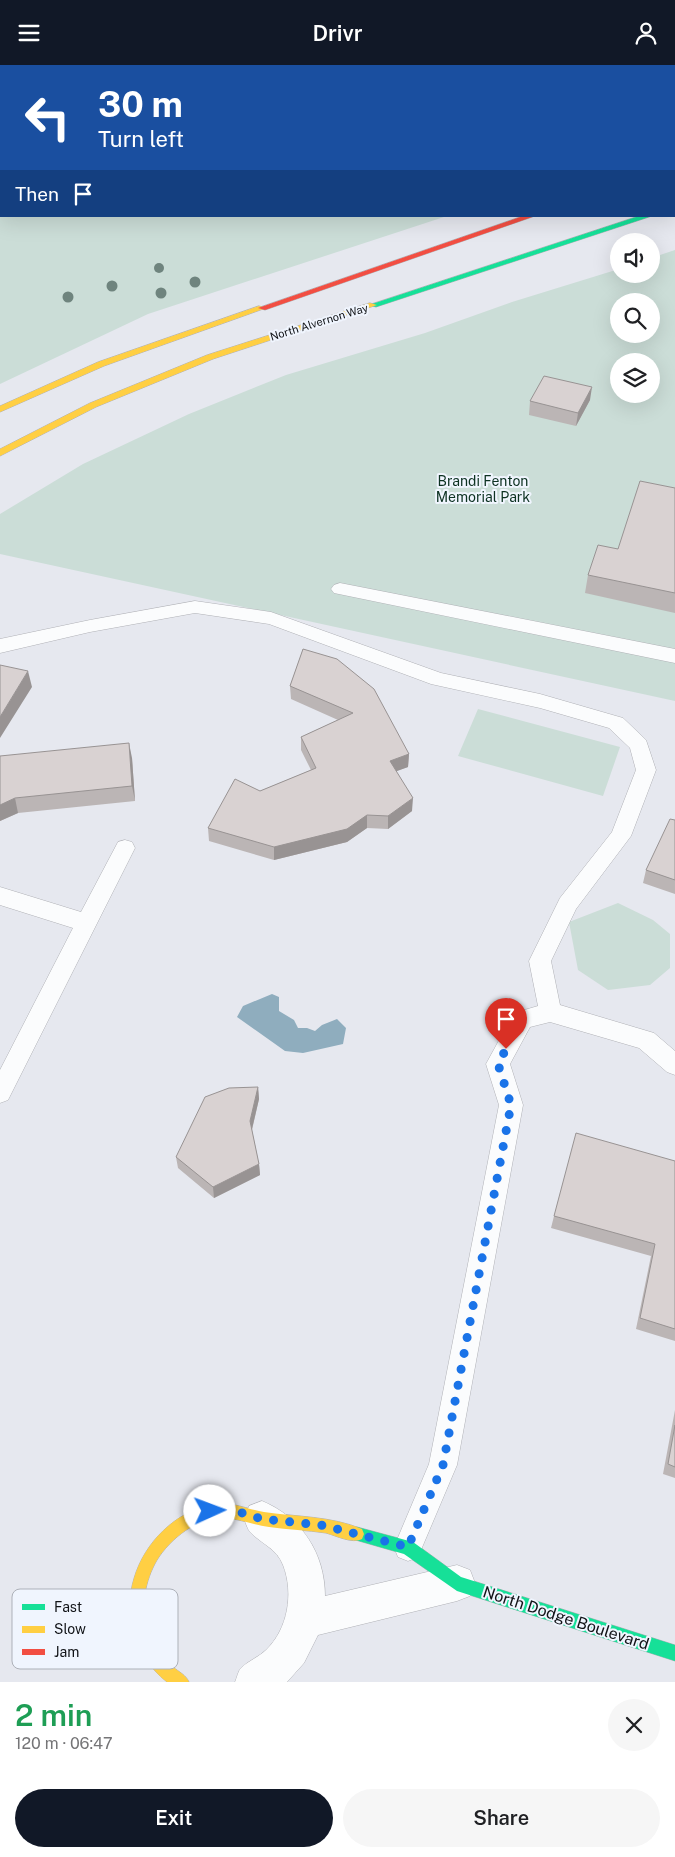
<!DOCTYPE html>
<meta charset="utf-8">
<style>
:root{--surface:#fff;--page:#f6f6f6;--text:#202124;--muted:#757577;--accent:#111827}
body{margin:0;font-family:"Public Sans",sans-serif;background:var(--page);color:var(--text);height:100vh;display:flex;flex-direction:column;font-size:19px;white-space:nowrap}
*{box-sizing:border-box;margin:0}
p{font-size:16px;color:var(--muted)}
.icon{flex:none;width:28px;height:28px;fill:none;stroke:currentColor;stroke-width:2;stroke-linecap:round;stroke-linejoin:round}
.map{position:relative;height:1617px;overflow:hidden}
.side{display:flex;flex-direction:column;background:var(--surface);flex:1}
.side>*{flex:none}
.guide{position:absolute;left:0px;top:0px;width:675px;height:152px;box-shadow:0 5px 20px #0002;background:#1a4fa0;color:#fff;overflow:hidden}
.controls{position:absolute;left:610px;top:168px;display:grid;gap:10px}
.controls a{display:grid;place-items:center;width:50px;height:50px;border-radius:50%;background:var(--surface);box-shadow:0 5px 20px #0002;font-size:25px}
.pin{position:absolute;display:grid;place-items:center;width:42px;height:42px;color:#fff;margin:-51px -21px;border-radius:50% 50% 50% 0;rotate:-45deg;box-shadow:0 0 5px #0007}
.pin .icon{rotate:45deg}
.me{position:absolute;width:55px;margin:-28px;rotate:88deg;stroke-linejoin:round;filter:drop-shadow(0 0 4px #0008)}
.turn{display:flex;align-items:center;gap:18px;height:105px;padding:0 15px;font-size:22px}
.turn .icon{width:65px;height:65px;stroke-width:2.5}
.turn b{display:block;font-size:35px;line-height:42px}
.then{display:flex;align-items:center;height:48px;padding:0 15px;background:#0003;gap:10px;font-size:19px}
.round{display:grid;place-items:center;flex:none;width:52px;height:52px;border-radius:26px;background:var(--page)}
.headline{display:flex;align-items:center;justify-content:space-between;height:85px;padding:0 15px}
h1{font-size:30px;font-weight:600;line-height:38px;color:#1e9e55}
.primary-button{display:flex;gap:10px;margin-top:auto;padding:10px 15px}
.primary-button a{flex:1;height:58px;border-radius:30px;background:var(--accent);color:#fff;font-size:20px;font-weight:600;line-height:58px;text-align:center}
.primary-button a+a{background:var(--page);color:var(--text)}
header{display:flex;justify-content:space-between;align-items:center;height:65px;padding:0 15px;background:var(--accent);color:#fff;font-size:22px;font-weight:600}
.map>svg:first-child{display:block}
.green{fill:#cbddd7;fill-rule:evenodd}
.water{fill:#8fadbe}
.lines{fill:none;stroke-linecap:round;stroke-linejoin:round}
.lane-casing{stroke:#b0b1b6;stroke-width:1}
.street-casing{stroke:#b0b1b6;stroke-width:1}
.fast-casing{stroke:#b0b1b6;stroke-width:1}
.slow-casing{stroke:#b0b1b6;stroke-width:1}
.jam-casing{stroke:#b0b1b6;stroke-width:1}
.lane{fill:#fbfcfd;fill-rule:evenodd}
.street{fill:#fbfcfd;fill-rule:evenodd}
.fast{fill:#16e098;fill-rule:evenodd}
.slow{fill:#ffcf43;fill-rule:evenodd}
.jam{fill:#f24e42;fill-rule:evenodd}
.tree{fill:#6f847e}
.wall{fill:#bbb5b5}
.shaded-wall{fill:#989393}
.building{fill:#d9d2d2;stroke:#989393}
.route{stroke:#1a73e8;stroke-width:9;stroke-dasharray:0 16.2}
.labels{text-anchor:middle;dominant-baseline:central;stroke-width:4;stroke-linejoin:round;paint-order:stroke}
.far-street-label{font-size:11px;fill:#111317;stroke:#f0f5fe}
.park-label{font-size:14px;fill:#0d3222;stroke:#f0f5fe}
.near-street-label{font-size:16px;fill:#111317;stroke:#f0f5fe}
.key{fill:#f0f5fe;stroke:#adb1b9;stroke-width:1}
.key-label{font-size:14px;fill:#111317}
</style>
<header><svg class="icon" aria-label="menu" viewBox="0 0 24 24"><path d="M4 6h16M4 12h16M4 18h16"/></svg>Drivr<svg class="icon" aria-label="person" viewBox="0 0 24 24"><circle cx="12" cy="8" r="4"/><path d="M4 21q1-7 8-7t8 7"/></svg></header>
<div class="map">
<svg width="675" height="1617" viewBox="0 0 675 1617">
<rect width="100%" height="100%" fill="#e6e8ef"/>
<path class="green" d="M0 0H675V77L674 1H1V151H447L148 249 0 319Z
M675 185V636L0 489V449L83 399 189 349 286 310 425 268 512 237 619 204V209H651V193ZM619 236H651V269H619ZM619 296H651V329H619Z
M478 644 620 682 603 731 458 691Z
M618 838 653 855 670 869V903L650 920 608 925 578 905 569 857Z"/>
<path class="water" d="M272 929 279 932V946L294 955 298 963H307L315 966 322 960 337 954 346 963 343 979 303 988 285 986 237 952 243 941Z"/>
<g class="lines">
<defs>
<path id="lane" d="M340 518 675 584V598L334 528 331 524 334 520Z
M195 536 271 547 441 608 540 629 623 653 646 675 656 705 631 771 576 844 551 896 560 940 654 968 675 986V1010L667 1007 639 983 550 957 530 962 510 999 523 1040 457 1400 418 1492 408 1496 398 1492 394 1482 429 1399 499 1040 486 999 514 948 538 941 529 896 560 833 612 767 636 705 630 683 609 663 540 643 431 619 269 559 195 548 90 567 0 588V574L90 555Z
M125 775 132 777 135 783 8 1035 0 1038V1005L73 863 0 840V822L81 847 118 777Z"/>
<path id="street" d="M262 1436C301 1452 325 1488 325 1531L457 1500 470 1505 475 1518 470 1531 457 1536 318 1570 304 1598 287 1617H235C237 1613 238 1606 241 1603 248 1596 259 1592 266 1585 288 1564 294 1528 283 1500 277 1484 262 1479 251 1468 247 1464 246 1458 244 1454L249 1441Z"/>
<path id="fast" d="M639 151H652L376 242 369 240Z
M357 1462 413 1477 461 1512 675 1580V1596L457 1526 404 1489 352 1474 350 1469 352 1464Z"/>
<path id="slow" d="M674 101H675V105H674Z
M370 238 377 240 213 294 96 342 0 391V384L90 338 207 290Z
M259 241 266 243 104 301 0 347V341L98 297Z
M215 1438C232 1437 247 1444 264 1447 297 1452 331 1451 362 1464L364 1469 362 1474C352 1479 337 1471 326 1468 307 1465 288 1465 269 1462 254 1460 240 1454 225 1453 198 1451 170 1474 157 1495 145 1516 140 1541 148 1565 152 1579 162 1592 173 1602 179 1607 186 1610 189 1617H167C97 1561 133 1456 215 1438Z"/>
<path id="jam" d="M674 141H675V145H674Z
M523 151H535L265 245 258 243Z"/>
</defs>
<use href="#lane" class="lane-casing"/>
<use href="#street" class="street-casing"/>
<use href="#fast" class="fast-casing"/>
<use href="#slow" class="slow-casing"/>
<use href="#jam" class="jam-casing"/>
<use href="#lane" class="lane"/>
<use href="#street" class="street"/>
<use href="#fast" class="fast"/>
<use href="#slow" class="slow"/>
<use href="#jam" class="jam"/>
</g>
<g class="tree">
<circle cx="159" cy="203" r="5"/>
<circle cx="195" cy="217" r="5.5"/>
<circle cx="112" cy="221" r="5.5"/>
<circle cx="161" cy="228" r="5.5"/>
<circle cx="68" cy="232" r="5.5"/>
</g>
<path class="wall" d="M590 335 576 361 529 350 530 336Z
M675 423V548L585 528 588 510 618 484Z
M303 584 409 689 408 702 396 706 412 746 388 764 367 763 347 777 274 795 209 776 208 763 260 726 311 705 301 685V672L338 655 291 634 290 621Z
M0 691 132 693 135 736 18 748 0 756Z
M675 755V829L643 818 646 805Z
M258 1022 259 1034 252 1065 259 1099 260 1110 214 1133 178 1103 176 1092Z
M675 1096V1276L636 1264 651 1191 551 1163 554 1151Z
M675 1345V1413L663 1409Z"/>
<path class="shaded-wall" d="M592 322 590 335 576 361 578 348Z
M28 606 32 622 0 673V652Z
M129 678 132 693 135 736 132 721Z
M409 689 408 702 389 709 390 696Z
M15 733 18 748 0 756V740Z
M413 733 412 746 388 764V751Z
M367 750V763L347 777 274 795V782Z
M258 1022 259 1034 251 1068 250 1056Z
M259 1099 260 1110 214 1133 213 1122Z"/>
<path class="building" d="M563 0H599V1H562Z
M544 311 592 322 578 348 530 336Z
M640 416 675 423V528L588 510 598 480 618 484Z
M303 584 337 594 374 624 409 689 390 696 413 733 388 751 367 750 347 764 274 782 208 763 235 714 260 726 316 703 301 672 353 648 290 621Z
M0 600 28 606 0 652Z
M129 678 132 721 15 733 0 740V691Z
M670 754 675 755V815L646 805Z
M258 1022 250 1056 259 1099 213 1122 176 1092 205 1032 229 1023Z
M576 1068 675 1096V1264L640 1253 655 1179 554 1151Z
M675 1360V1402L668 1399Z"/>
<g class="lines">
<path class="route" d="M210 1446H236L262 1454 321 1460 408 1482 443 1400 511 1040 498 999 506 984"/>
</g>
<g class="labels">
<g class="far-street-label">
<text transform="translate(319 257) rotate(-17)">North Alvernon Way</text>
</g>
<g class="park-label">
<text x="483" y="416">Brandi Fenton<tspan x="483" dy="16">Memorial Park</tspan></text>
</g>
<g class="near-street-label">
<text transform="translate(566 1553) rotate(18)">North Dodge Boulevard</text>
</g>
</g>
<rect x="12" y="1524" width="166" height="80" rx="8" class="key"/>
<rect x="22" y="1539" width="23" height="6" fill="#16e098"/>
<rect x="22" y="1561" width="23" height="7" fill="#ffcf43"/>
<rect x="22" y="1584" width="23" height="6" fill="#f24e42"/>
<g class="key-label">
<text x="54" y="1547">Fast</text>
<text x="54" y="1569">Slow</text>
<text x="54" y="1592">Jam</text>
</g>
</svg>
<div class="controls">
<a><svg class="icon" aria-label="sound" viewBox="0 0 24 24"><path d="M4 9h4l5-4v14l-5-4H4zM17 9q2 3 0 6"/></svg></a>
<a><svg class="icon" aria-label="search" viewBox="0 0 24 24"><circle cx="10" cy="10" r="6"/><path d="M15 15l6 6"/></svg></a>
<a><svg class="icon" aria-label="layers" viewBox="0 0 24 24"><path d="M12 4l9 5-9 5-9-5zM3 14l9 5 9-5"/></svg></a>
</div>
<div class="pin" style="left:506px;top:984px;background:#d93025"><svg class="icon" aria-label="arrive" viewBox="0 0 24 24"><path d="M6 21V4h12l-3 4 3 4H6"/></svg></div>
<svg class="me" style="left:210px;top:1446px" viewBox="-20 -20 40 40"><circle r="19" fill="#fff"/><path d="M0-13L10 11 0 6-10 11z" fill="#1a73e8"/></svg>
<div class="guide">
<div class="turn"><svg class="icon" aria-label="left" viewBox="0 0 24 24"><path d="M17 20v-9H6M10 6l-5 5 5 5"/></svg><div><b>30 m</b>Turn left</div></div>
<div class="then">Then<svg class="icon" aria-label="arrive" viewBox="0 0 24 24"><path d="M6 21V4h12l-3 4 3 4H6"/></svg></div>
</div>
</div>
<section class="side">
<div class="headline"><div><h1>2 min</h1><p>120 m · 06:47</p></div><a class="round"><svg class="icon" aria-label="close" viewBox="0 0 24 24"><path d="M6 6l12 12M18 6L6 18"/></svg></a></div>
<div class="primary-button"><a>Exit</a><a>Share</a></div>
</section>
